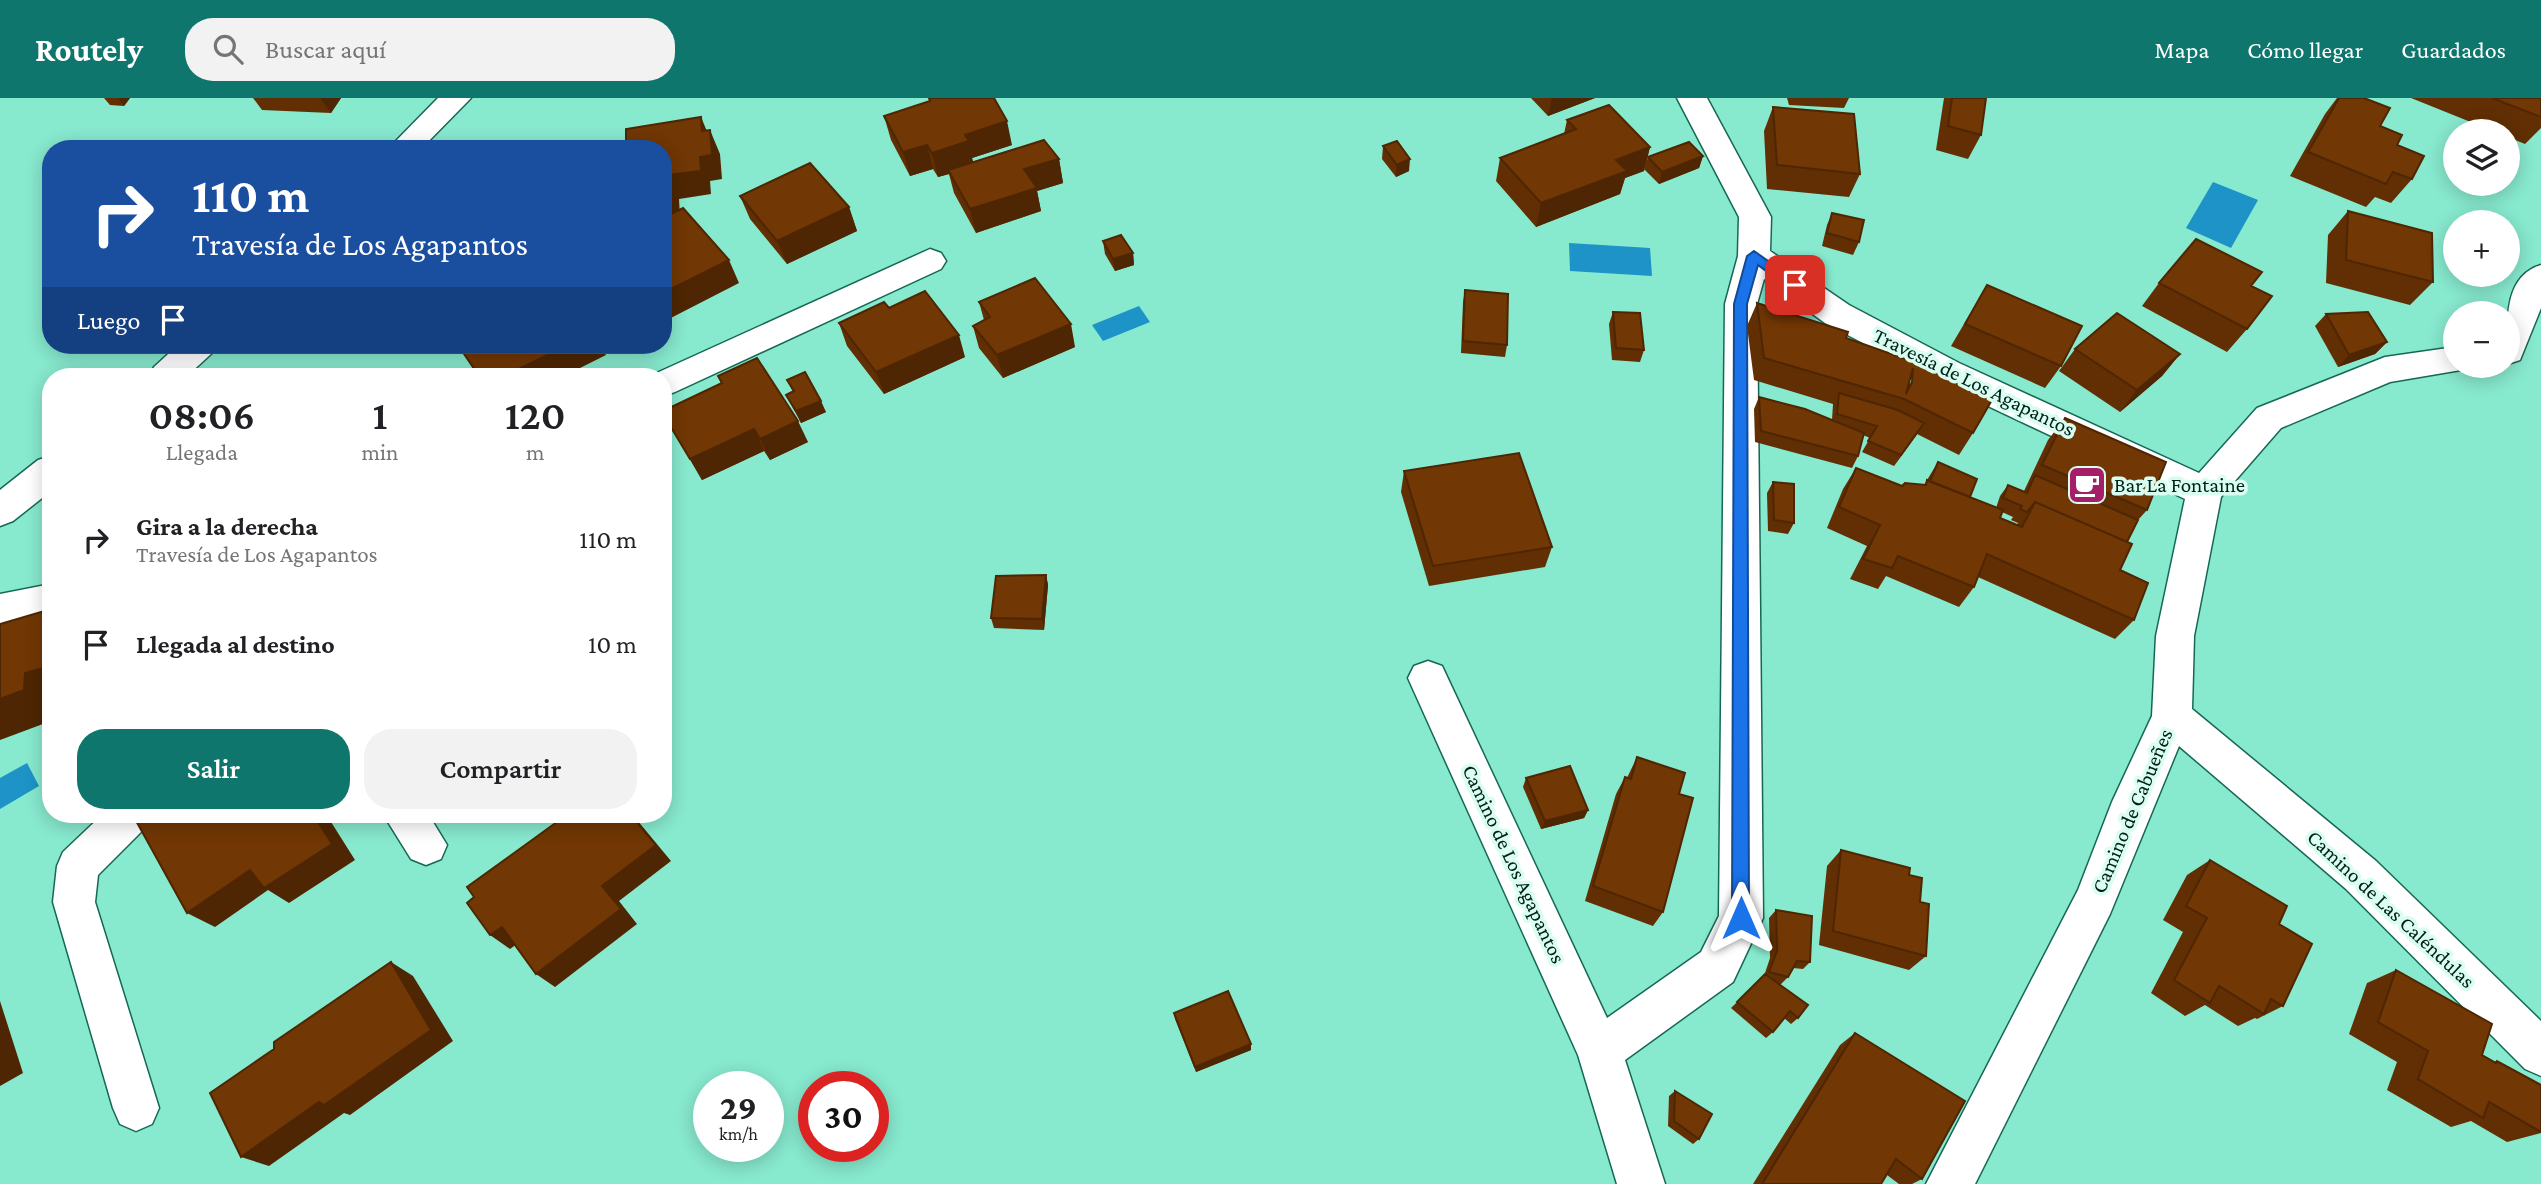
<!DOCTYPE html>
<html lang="es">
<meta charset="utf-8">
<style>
:root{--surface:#fff;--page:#f2f2f2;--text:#202124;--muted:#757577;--accent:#0f766e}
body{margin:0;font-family:"Crimson Pro",serif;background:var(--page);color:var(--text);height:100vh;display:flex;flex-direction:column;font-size:26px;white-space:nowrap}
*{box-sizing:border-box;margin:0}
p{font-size:23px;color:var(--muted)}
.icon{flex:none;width:38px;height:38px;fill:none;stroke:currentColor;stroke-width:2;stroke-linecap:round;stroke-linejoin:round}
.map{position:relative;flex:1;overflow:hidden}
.sheet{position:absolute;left:42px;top:270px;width:630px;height:455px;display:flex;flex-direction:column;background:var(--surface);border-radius:28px;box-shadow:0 4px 18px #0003}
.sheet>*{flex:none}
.hud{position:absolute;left:42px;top:42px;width:630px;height:214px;border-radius:28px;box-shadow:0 4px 18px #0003;background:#1a4fa0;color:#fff;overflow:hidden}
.controls{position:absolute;left:2443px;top:21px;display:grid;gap:14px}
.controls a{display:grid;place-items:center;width:77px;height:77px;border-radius:50%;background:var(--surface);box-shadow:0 4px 18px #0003;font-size:35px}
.speed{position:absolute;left:693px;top:973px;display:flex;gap:14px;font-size:35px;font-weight:700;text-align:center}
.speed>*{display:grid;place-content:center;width:91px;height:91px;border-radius:50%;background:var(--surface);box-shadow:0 4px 18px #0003;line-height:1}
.speed small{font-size:18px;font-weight:400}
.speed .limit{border:10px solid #d22;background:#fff;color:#111}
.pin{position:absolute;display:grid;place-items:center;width:60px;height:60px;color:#fff;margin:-30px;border-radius:14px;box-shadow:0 4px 10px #0006}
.me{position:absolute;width:77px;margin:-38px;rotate:0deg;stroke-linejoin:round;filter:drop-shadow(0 0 5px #0008)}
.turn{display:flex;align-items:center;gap:24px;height:147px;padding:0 35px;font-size:32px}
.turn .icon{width:91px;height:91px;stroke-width:2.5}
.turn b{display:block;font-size:49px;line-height:60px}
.then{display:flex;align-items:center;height:66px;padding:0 35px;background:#0003;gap:14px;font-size:26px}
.eta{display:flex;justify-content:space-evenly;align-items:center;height:119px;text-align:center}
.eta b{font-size:42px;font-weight:600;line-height:49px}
.action{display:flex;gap:14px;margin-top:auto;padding:14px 35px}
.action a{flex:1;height:80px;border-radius:28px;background:var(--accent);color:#fff;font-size:28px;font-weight:600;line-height:80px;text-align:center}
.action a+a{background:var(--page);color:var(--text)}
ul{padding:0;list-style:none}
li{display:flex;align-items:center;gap:21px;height:105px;padding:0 35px}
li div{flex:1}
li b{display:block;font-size:26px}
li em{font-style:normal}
header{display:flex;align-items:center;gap:42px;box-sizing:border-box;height:98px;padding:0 35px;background:var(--accent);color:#fff}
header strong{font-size:33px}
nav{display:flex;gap:38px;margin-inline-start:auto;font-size:24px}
.search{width:490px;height:63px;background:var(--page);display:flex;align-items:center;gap:18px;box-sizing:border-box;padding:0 24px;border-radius:28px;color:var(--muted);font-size:26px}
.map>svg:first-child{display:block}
.water{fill:#1d93c7}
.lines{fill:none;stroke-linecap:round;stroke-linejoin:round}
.minor-casing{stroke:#166856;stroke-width:3}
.minor{fill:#fff;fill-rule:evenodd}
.wall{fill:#612f03;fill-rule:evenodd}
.shaded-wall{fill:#4f2603}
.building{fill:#713704;stroke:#4f2603;stroke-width:2;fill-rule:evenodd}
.route{fill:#1a73e8;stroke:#114b97;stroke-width:2}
.labels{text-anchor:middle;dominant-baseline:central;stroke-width:7;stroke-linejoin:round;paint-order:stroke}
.street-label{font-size:21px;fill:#012018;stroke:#d9fdf1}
.poi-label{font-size:21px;fill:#012018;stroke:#d9fdf1;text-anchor:start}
</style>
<header>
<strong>Routely</strong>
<div class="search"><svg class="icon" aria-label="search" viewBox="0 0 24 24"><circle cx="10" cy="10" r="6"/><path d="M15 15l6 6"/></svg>Buscar aquí</div>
<nav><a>Mapa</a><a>Cómo llegar</a><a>Guardados</a></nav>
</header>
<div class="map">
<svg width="2541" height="1086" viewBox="0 0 2541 1086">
<rect width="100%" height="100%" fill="#87e9ce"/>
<path class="water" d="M2213 84 2258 102 2231 150 2186 130Z
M1569 145 1650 150 1652 178 1570 173Z
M1139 208 1150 224 1103 243 1092 227Z
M27 665 39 688 0 711V680Z"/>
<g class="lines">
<defs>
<path id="minor" d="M438 0H471L421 51H388Z
M1677 0H1707L1771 119 1770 153 1849 207 1959 265 2199 375 2257 310 2385 259 2455 249V268H2469L2467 271 2390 284 2281 330 2221 399 2194 538 2192 611 2376 763 2541 923V978L2525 971 2346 791 2179 648 2110 816 1975 1086H1926L2078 792 2112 704 2152 618 2156 538 2185 401 1935 283 1825 225 1764 181 1757 206 1763 820 1733 884 1625 962 1665 1086H1617L1578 957 1408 580 1414 568 1428 563 1442 568 1607 920 1701 854 1719 818 1725 206 1738 158 1739 119Z
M930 151 941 155 946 163 941 171 675 294 663 298V278H650Z
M2541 167V210L2520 262 2508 266C2508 233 2500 179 2541 167Z
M178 247H216L211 256 187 278H149L154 269Z
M51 358V393L13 423 0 428V392L38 362Z
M51 486V518L0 528V496Z
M103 716H152L146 729 98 777 95 804 159 1010 152 1026 136 1033 120 1026 113 1010 53 804 57 768 63 754Z
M383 716H428L447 747 441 761 426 767 411 761Z"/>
</defs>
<use href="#minor" class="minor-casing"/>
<use href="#minor" class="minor"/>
</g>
<path class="wall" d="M104 0H130L124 8 110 7Z
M253 0H341L331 15 262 12Z
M929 0 1012 47 972 60 973 64 1059 61 1063 85 1037 93 1041 113 976 135 954 95 949 76 938 79 933 71 910 78 891 42 884 18 929 4Z
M1531 0H1595L1548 18Z
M1787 0H1849L1844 10 1789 7Z
M1944 0H1986L1981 37 1968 61 1936 52Z
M2337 0H2364L2380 28 2397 47 2412 81 2391 105 2375 99 2366 109 2290 78 2325 16Z
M2411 0H2541V30L2525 46 2508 39V33H2493Z
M1773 9 1860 76 1849 99 1767 91 1764 33Z
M1567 22 1650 49 1644 73 1625 80 1620 96 1536 129 1496 83 1500 60 1564 36Z
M1383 48 1409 73 1396 79 1382 61Z
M1703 58 1699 70 1659 86 1644 71 1648 59Z
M740 98 849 109 857 133 787 166 750 121Z
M2348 113 2433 184 2410 207 2326 185 2328 137Z
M1832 115 1859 144 1853 157 1822 148 1827 127Z
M1103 143 1133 155 1134 167 1115 173 1105 156Z
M2159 185 2251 188 2247 231 2227 254 2142 208Z
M1987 187 2061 268 2045 290 1951 248Z
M1465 192 1507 247 1505 259 1461 255 1463 204Z
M979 204 1075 249 1003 280 979 250 973 228 984 222Z
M1757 205 1846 240 1914 264 1973 335 1959 357 1917 336 1894 368 1862 354 1870 340 1863 337 1858 358 1852 370 1755 344 1754 311 1759 299 1832 322 1833 306 1754 282 1747 228ZM1913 270 1912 284 1909 291 1907 290Z
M889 210 965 259 884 296 847 248 839 225Z
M1613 214 1644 252 1640 264 1612 262 1609 226Z
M2326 216 2387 244 2375 256 2338 269 2315 228Z
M2075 251 2180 256 2162 278 2120 314 2059 273Z
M718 278 808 344 770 362 764 353 702 382 663 316 722 285Z
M787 282 826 314 801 325 786 297 793 294Z
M2065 320 2147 412 2138 422 2127 444 2120 472 2134 522 2115 541 1978 479 1974 489 1959 509 1886 478 1878 491 1850 481 1867 448 1827 430 1843 391 1856 370 1902 388 1924 387 1938 364 1970 399 1996 410 2000 398 2008 387 2024 393 2048 342ZM2002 414 2013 419 2011 422 2018 425 2017 427 2000 420Z
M1404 373 1552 449 1545 469 1429 488 1401 394Z
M1773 384 1794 425 1788 436 1768 433 1767 395Z
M1046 477 1048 487 1044 532 994 530 991 520Z
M1637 659 1679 696 1663 814 1653 828 1585 803 1616 696 1625 679 1627 680Z
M1526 680 1588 712 1584 720 1541 731 1523 689Z
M1841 752 1909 777 1920 804 1926 858 1909 872 1819 847 1827 768Z
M2210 762 2279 826 2283 908 2257 921 2255 920 2238 928 2205 907 2185 918 2151 895 2183 834 2163 822 2187 777Z
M1776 812 1810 864 1803 871 1793 870 1788 879 1781 886H1778L1798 920 1791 926 1784 920 1773 934 1766 940 1731 910 1764 878 1770 860 1769 820Z
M2396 872 2482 957 2494 964 2497 963 2541 1035 2507 1044 2471 1023 2451 1029 2387 992 2397 964 2349 936 2367 885Z
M1174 915 1251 946V952L1196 974 1175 921Z
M1855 935 1922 1081 1912 1086H1899L1887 1077 1881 1086H1753L1840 947Z
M1675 993 1699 1041 1693 1046 1668 1028 1669 998Z"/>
<path class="shaded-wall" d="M118 0H130L124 8Z
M320 0H341L331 15Z
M1552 0H1595L1548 18Z
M701 19 711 43 710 32 720 56 722 81 710 83 711 96 679 101 680 119 663 122V97L668 77 700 59 702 33Z
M1007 23 1012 47 972 60 974 67 948 72 949 76 938 79 932 55 965 37Z
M927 47 933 71 910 78 903 54Z
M1650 49 1644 73 1625 80 1620 96 1536 129 1541 105 1616 62Z
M1703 58 1699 70 1659 86 1662 74Z
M1059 61 1063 85 1037 93 1041 113 976 135 970 111 1024 71Z
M1410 61 1409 73 1396 79 1397 67Z
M849 109 857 133 787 166 777 143Z
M1133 155 1134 167 1115 173 1113 161Z
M729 162 739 185 663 224V195Z
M1071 226 1075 249 1003 280 997 257Z
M959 237 965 259 884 296 876 274Z
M2387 244 2375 256 2338 269 2349 257Z
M568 247H600L606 257 564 278H504Z
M2180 256 2162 278 2120 314 2137 292Z
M821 303 826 314 801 325 796 313Z
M798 323 808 344 770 362 760 341Z
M1924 325 1917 336 1894 368 1901 357Z
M754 331 764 353 702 382 690 361Z
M1046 477 1048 487 1044 532 1042 521Z
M51 568V623L0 642V601L25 575Z
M1588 712 1584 720 1541 731 1545 723Z
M313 716H326L355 762 289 805 268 792 215 829 187 815Z
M630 716H632L671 763 619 803 637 826 555 889 536 876 602 788Z
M502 829 521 843 510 851 490 837Z
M391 864 413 878 453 943 350 1017 344 1015 269 1068 241 1059Z
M0 903 23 975 0 988Z
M1251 946V952L1196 974 1195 969Z"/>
<path class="building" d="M929 0H994L1007 23 965 37 969 43 932 55 927 47 903 54 884 18 930 3Z
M1952 0H1986L1981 37 1948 28Z
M2339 0H2364L2390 10 2380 28 2402 37 2397 47 2424 58 2412 81 2393 74 2386 86 2308 54Z
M2492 0H2541V19Z
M1609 7 1650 49 1616 62 1627 73 1541 105 1500 60 1576 31 1567 22Z
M1773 9 1854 16 1860 76 1777 67Z
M701 19 702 33 710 32 712 57 700 59 701 73 668 77V96L663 97V51H626V31Z
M1044 42 1059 61 1024 71 1037 90 970 111 948 72Z
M1397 43 1410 61 1397 67 1383 48Z
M1689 44 1703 58 1662 74 1648 59Z
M810 65 849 109 777 143 740 98Z
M683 110 729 162 663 195V120Z
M2348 113 2432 135 2433 184 2346 162Z
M1832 115 1864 122 1859 144 1827 135Z
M1121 137 1133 155 1113 161 1103 143Z
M2196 141 2262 174 2251 188 2272 198 2247 231 2159 185Z
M1035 180 1071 226 997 257 973 228 990 219 979 204Z
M1987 187 2082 228 2061 268 1965 226Z
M1465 192 1508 196 1507 247 1463 243Z
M925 193 959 237 876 274 839 225 884 204 889 210Z
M1757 205 1848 234 1846 240 1914 264 1992 302 1973 335 1904 301 1764 260ZM1913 270 1912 284 1906 296Z
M1613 214 1640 215 1644 252 1616 250Z
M2368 214 2387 244 2349 257 2326 216Z
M2117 215 2180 256 2137 292 2075 251Z
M458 247H568L504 278H479Z
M757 260 798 323 760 341 754 331 690 361 663 316V313L722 285 718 278Z
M805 274 821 303 796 313 786 297 794 293 787 282Z
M1839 295 1898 312 1924 325 1901 357 1868 343 1877 328 1837 316Z
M1759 299 1805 311 1864 335 1858 358 1761 333Z
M2065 320 2166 364 2147 412 2042 367Z
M1519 355 1552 449 1433 468 1404 373Z
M1938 364 1977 381 1970 399 1930 383Z
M1856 370 1902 388 1905 385 1926 387 1927 382 1931 384 2003 412 2000 420 2022 429 2035 404 2132 446 2120 472 2148 485 2134 522 1987 456 1974 489 1898 458 1892 470 1863 461 1880 427 1839 409Z
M2035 377 2138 422 2127 444 2035 404 2027 414 2020 411 2022 408 2003 400 2008 387 2027 395Z
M1773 384 1794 386V425L1774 422Z
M1046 477 1042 521 991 520 996 478Z
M51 511V568L25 575 24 592 0 601V526Z
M1637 659 1685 675 1679 696 1693 700 1663 814 1593 788 1625 679 1631 681Z
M1570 668 1588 712 1545 723 1526 680Z
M144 716H313L332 746 264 790 250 772 187 815 135 721Z
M568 716H630L656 747 602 788 621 811 536 876 502 829 490 837 467 805 474 799 467 789Z
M1841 752 1910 770 1909 777 1922 780 1920 804 1929 806 1926 858 1833 833Z
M2210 762 2287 808 2279 826 2312 846 2283 908 2271 901 2264 916 2219 888 2210 905 2174 882 2207 820 2186 808Z
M1776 812 1812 818 1810 864 1797 863 1788 879 1769 874 1777 853Z
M391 864 431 932 324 1007 319 1004 241 1059 210 995 274 951V944Z
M2396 872 2492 926 2482 957 2496 965 2497 963 2541 987V1034L2489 1004 2483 1020 2418 981 2428 953 2378 924Z
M1765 876 1808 907 1798 920 1790 913 1773 934 1737 904Z
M1228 893 1251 946 1195 969 1174 915Z
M1855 935 1965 1003 1922 1081 1896 1061 1881 1086H1762Z
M1675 993 1712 1016 1699 1041 1674 1023Z"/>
<path class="route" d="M1754 153 1802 187 1795 192 1790 191 1758 167 1747 206 1749 820 1747 826 1741 829 1734 826 1732 820 1734 206 1747 158Z"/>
<defs>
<symbol id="cafe-square" viewBox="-11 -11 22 22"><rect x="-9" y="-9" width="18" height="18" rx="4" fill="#a61e67" stroke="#d9fdf1"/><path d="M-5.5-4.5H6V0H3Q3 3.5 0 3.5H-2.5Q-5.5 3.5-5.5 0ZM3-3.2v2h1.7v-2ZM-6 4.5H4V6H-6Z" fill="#fff"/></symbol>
</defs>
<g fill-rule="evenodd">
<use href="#cafe-square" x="2065" y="365" width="44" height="44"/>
</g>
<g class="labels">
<g class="street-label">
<text transform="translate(1974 284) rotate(26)">Travesía de Los Agapantos</text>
<text transform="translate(2132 713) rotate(-67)">Camino de Cabueñes</text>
<text transform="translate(1514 766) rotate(65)">Camino de Los Agapantos</text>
<text transform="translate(2391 811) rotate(43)">Camino de Las Caléndulas</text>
</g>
<g class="poi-label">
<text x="2114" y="387">Bar La Fontaine</text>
</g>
</g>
</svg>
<div class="controls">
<a><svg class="icon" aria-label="layers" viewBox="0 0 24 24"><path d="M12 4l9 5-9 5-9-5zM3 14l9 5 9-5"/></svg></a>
<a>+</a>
<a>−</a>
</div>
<div class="speed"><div>29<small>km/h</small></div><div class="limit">30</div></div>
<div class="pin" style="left:1795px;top:187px;background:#d93025"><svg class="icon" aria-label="arrive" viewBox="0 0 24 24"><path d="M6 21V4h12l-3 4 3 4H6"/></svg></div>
<svg class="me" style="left:1741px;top:820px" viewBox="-20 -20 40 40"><path d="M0-17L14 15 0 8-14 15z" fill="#1a73e8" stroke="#fff" stroke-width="4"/></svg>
<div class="hud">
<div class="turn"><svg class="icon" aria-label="right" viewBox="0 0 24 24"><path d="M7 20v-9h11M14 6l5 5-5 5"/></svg><div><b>110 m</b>Travesía de Los Agapantos</div></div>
<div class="then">Luego<svg class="icon" aria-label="arrive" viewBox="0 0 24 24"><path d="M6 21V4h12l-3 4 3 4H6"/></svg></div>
</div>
<section class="sheet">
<div class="eta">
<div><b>08:06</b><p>Llegada</p></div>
<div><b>1</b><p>min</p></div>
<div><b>120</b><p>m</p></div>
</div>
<ul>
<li><svg class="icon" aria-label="right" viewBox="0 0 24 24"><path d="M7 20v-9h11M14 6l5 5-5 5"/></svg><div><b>Gira a la derecha</b><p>Travesía de Los Agapantos</p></div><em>110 m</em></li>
<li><svg class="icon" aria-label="arrive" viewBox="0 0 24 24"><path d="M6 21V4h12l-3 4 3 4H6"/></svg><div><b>Llegada al destino</b></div><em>10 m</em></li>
</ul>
<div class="action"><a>Salir</a><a>Compartir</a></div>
</section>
</div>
